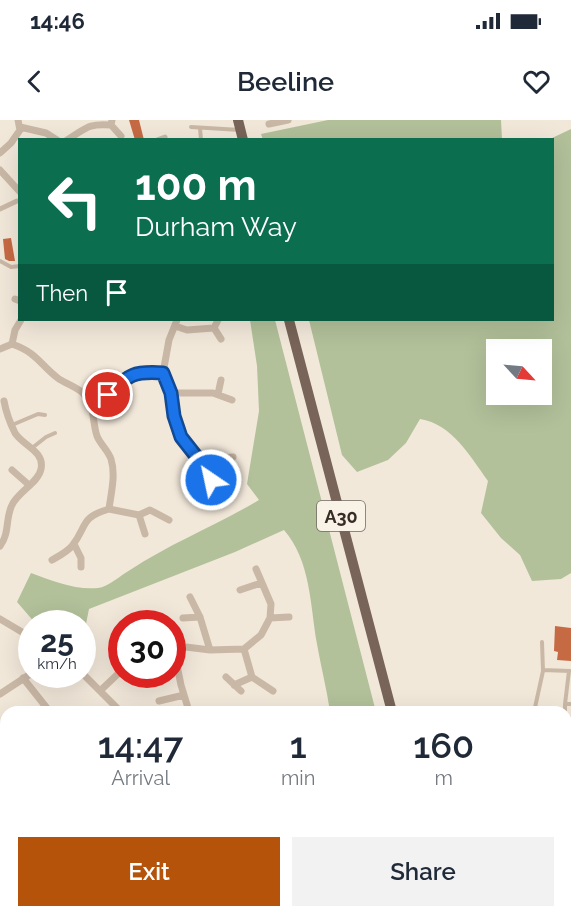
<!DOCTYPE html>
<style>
:root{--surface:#fff;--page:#f2f2f3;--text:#1f2937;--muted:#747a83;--accent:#b45309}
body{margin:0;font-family:Raleway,sans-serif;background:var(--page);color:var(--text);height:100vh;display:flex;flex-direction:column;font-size:22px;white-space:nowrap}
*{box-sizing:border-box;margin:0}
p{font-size:20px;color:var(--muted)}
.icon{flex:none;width:33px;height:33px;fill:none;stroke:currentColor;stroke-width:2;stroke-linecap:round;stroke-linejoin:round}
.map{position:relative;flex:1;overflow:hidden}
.details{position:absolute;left:0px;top:586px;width:572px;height:212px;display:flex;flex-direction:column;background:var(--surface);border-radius:18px 18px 0 0;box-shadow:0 6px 24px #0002}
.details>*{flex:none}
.hud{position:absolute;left:18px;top:18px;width:536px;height:183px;border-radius:0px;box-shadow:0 6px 24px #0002;background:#0b6e4f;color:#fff;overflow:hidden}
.needle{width:39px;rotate:116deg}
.fabs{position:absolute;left:486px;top:219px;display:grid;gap:12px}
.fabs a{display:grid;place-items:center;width:66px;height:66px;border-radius:0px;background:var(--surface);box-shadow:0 6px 24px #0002;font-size:30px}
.speed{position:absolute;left:18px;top:490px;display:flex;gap:12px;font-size:30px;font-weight:700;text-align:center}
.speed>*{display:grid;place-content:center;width:78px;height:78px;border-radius:50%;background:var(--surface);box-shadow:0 6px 24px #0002;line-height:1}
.speed small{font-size:15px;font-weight:400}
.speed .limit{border:9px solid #d22;background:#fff;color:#111}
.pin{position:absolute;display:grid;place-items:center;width:51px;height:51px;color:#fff;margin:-26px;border:3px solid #fff;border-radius:50%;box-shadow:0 2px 6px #0007}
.me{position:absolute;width:66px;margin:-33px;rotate:326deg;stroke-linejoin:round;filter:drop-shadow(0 0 4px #0008)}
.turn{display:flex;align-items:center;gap:21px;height:126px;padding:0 18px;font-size:27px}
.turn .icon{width:78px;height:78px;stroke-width:2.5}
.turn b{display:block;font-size:42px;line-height:51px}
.then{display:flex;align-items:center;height:57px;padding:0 18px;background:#0003;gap:12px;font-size:22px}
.eta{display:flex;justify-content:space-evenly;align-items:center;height:102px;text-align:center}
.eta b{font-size:36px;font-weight:600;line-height:42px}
.button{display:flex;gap:12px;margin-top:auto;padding:12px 18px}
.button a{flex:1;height:69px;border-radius:0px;background:var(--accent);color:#fff;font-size:24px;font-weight:600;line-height:69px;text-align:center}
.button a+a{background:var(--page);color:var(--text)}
.status{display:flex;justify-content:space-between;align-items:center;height:42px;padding:0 30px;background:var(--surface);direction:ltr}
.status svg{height:16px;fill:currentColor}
header{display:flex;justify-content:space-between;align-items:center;height:78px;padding:0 18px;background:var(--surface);font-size:27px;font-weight:600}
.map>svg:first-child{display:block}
.green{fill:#b2c19a;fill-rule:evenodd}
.building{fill:#c66a44}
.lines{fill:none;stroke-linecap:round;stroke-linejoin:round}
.service{stroke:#cab8a6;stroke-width:4}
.pedestrian{stroke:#cab8a6;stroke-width:5}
.minor{stroke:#cab8a6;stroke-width:7}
.primary{stroke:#786458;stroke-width:10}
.route-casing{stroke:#114b97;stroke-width:15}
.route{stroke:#1a73e8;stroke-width:10}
.labels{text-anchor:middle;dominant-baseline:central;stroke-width:5;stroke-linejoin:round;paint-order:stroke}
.shield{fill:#f9f2e7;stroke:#706861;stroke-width:1.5}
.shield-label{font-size:18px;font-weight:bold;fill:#362d27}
</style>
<div class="status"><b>14:46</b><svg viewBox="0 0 49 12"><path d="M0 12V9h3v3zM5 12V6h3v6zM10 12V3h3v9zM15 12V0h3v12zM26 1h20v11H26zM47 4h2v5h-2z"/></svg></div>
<header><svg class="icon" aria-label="back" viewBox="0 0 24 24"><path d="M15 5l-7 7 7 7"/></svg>Beeline<svg class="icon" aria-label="heart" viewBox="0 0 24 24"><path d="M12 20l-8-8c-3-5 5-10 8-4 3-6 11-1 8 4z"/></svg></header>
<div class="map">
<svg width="571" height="797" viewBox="0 0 571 797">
<rect width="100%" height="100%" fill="#f2e8da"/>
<path class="green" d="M328 0H501L502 19 263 20 261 14Z
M571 9V453L561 459 532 461 520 435 501 418 481 393 488 361C470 336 452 304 420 299L406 323 388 340 357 352 342 335 309 200H552V20L550 19ZM496 230H542V274H496Z
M250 200H275L376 592H330C327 570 321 547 317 524 310 485 311 441 284 410L235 432 89 489 85 509 83 535 82 504H36L17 482 31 453C53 461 74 470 98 468 108 467 121 455 130 450 171 423 217 405 259 380L247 364 259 291 257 246Z
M571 746V797H516L522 792H566V752Z"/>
<path class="building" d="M129 0H139L144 20H135Z
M11 118 15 141H9L5 139 3 119Z
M555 506 571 508V541L557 540 558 532 554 531Z"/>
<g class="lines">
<path class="service" d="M191 7 240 10
M200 8 201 20
M0 141 11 147 20 146
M12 305 38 294 45 295
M32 328 46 317 55 313
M543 550 570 551
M569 551 565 584H571
M534 592 543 551 542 522
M565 592V584
M566 743V747
M24 797 28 792
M523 797 529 792"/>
<path class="pedestrian" d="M157 20 165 17
M0 89 17 81"/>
<path class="minor" d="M112 0 111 5 121 16
M269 4 288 0
M20 7 46 13 57 20
M67 20C86 9 86 3 111 5
M0 33 11 23 20 10 18 0
M0 50 20 72
M15 179 20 181
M177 200 169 220 163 253 171 273 174 296 181 317 207 350 211 360 214 367 209 386
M218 200 214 208 221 219
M175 206 187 210 214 208
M12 224 15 210 21 200
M0 229 12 224C38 233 40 245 59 259 67 264 76 267 83 273 95 285 92 301 97 316 100 324 108 330 111 339 116 355 111 373 109 389 79 398 88 406 72 426 67 432 59 436 52 440
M171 273H213L232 280
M218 274 221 260
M91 284 108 275 123 259 140 251 163 253
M202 344 213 339 233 337
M12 350 29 365
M213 371 225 373
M109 389 139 395 150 390 169 400
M139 395 145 414
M74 424 81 438V447
M0 426C10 413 5 399 12 385 18 372 39 362 41 349 45 331 22 325 15 313 10 303 6 292 4 281
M240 470 261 463
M190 477 200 497 210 530
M183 498 200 497
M270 498 289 497
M0 499 32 518
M117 513 122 524
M244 529 252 557 273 571
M172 531 186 527 210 530 244 529 261 515 270 498 271 484 256 449
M174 531 181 565 188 588
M82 553 121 592
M226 557 241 571
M23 558 50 592
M234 565 252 557
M101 570 122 550
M0 574 32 553
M159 581 184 575
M0 722 6 725
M213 792 214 797
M417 792 419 797
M83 797 91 792
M271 797 284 792"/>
<path class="primary" d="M238 0 243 20
M289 200 392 592
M444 792 446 797"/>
</g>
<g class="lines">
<defs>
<path id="route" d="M108 275C128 254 135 251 163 253L171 273 174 296 181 317 207 350 211 360"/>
</defs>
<use href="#route" class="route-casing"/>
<use href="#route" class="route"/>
</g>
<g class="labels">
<rect class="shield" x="317" y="381" width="48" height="30" rx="4.5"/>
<g class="shield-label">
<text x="341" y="396">A30</text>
</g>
</g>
</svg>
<div class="fabs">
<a><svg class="needle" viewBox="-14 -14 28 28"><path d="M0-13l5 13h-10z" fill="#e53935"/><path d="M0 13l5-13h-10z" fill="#747a83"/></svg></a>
</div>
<div class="speed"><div>25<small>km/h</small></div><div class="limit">30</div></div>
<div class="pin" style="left:108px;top:275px;background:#d93025"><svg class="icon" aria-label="arrive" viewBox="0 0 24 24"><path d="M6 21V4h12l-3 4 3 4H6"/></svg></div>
<svg class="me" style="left:211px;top:360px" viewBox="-20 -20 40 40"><circle r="17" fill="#1a73e8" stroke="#fff" stroke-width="3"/><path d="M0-11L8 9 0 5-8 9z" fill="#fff"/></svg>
<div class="hud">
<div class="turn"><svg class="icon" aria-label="left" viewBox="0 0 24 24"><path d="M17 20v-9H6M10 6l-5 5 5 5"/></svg><div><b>100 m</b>Durham Way</div></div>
<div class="then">Then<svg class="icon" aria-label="arrive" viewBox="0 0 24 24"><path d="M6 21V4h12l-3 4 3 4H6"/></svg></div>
</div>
<section class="details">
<div class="eta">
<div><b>14:47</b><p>Arrival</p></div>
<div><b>1</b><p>min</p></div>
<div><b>160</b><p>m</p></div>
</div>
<div class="button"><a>Exit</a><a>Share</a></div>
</section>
</div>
